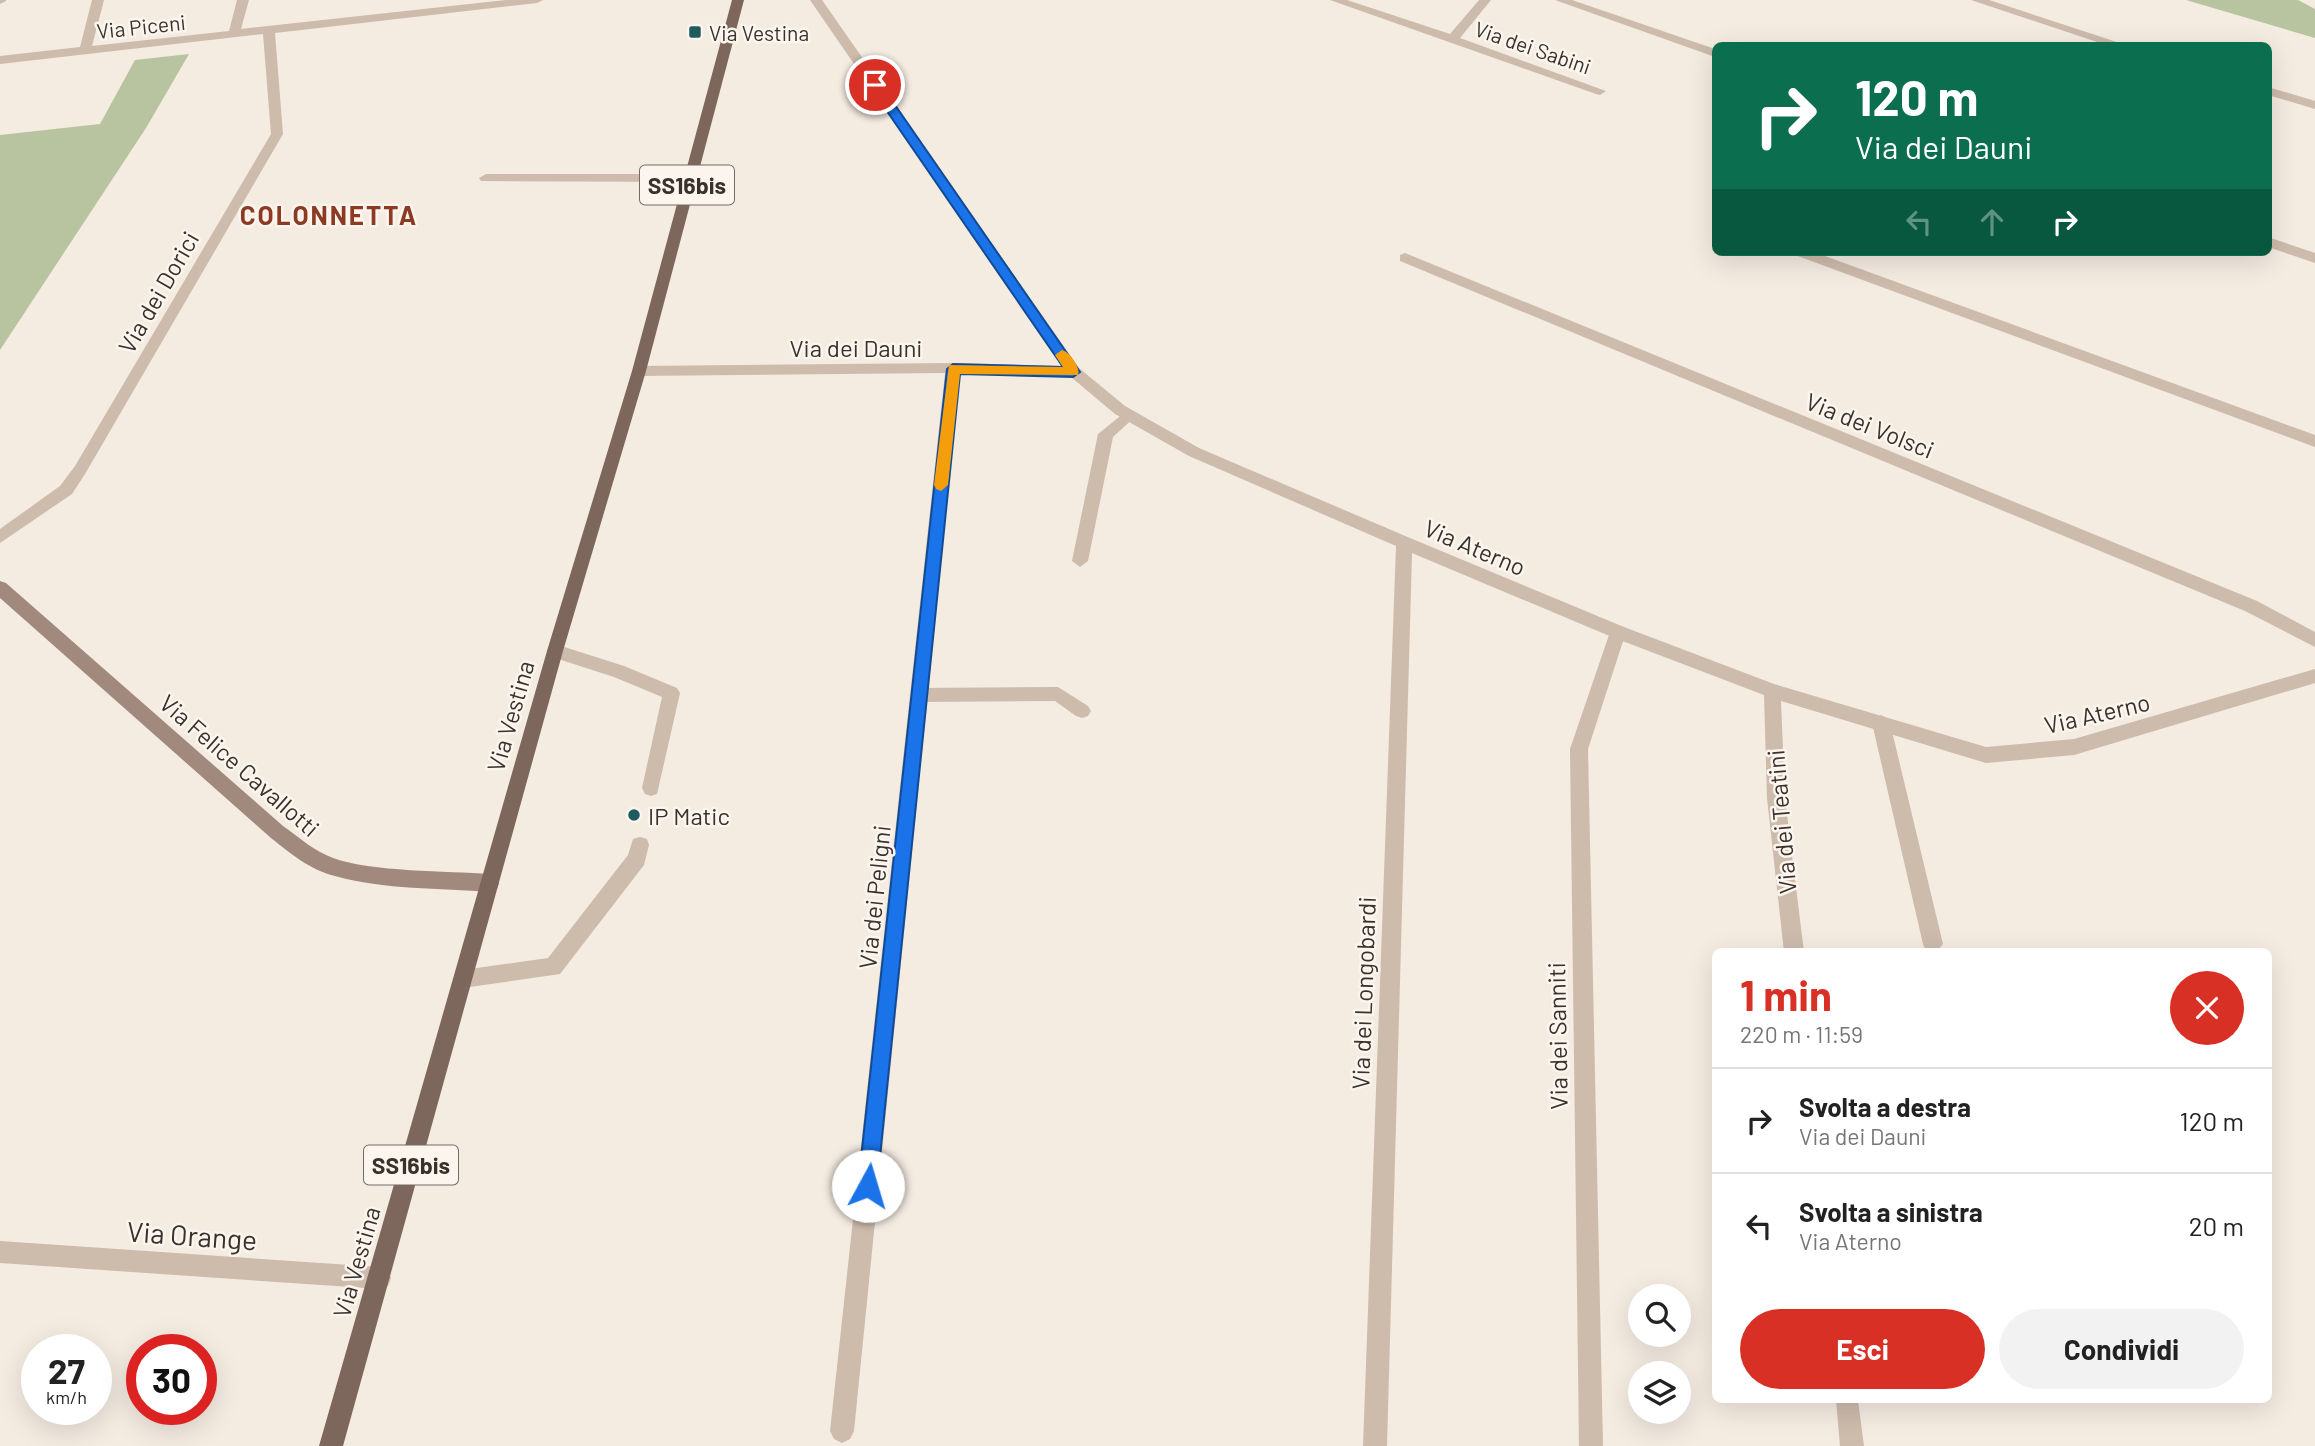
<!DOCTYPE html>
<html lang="it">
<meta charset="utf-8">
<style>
:root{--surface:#fff;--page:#f2f2f2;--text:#222;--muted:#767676;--line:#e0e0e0;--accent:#d93025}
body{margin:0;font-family:Barlow,sans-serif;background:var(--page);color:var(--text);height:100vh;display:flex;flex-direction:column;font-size:26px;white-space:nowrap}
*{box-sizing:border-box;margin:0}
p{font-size:23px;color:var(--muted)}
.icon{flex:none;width:38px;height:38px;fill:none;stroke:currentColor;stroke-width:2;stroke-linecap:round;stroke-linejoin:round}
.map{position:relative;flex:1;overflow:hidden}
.details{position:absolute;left:1712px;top:948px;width:560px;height:455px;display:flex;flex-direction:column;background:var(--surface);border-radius:10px;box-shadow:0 7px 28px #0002}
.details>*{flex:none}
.hud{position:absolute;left:1712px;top:42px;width:560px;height:214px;border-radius:10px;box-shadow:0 7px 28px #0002;background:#0b6e4f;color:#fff;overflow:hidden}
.controls{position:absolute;left:1628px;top:1284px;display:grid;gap:14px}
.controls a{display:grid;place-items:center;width:63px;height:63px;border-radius:50%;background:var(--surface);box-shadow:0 7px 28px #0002;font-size:35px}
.speed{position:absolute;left:21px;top:1334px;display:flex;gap:14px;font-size:35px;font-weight:700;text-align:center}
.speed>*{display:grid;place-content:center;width:91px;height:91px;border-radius:50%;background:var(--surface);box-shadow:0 7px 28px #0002;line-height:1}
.speed small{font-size:18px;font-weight:400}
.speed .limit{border:10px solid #d22;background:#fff;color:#111}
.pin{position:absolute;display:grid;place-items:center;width:60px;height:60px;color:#fff;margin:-30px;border:4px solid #fff;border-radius:50%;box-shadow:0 2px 7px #0007}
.me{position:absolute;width:77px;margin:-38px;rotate:6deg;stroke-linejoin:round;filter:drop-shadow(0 0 5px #0008)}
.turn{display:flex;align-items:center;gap:24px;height:147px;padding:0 28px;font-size:32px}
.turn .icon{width:91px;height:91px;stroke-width:2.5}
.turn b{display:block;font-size:49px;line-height:60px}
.lanes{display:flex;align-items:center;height:66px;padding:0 28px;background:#0003;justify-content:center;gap:35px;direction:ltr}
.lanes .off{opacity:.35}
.round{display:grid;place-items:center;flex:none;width:74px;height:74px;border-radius:37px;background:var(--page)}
.summary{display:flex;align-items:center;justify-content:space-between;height:119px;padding:0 28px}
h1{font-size:42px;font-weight:700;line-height:52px;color:var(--accent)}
.action{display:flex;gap:14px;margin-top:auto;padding:14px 28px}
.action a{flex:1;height:80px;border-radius:42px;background:var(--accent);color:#fff;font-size:28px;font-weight:700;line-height:80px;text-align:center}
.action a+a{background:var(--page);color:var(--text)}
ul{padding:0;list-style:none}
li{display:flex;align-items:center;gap:21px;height:105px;padding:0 28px;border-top:2px solid var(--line)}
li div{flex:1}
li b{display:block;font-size:26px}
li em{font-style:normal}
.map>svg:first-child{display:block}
.green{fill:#b8c4a0}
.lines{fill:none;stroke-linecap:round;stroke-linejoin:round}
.service{fill:#cdbbac;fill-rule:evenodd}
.minor{fill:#cdbbac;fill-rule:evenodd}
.secondary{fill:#a18a7d;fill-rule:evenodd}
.primary{fill:#7d675c;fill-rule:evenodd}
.route{fill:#1a73e8;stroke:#114b97;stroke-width:2}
.slow{fill:#f59e0b}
.poi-dot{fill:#1f5a5e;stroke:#fbf5ee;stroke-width:2.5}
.labels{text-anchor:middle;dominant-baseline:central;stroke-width:5;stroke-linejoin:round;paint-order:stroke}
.far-street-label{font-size:21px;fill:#3b302b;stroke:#fbf5ee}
.far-poi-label{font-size:21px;fill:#3b302b;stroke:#fbf5ee;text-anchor:start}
.shield{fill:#fbf5ee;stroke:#756b66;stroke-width:2}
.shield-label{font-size:23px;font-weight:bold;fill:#3b302b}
.street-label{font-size:24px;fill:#3b302b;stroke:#fbf5ee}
.poi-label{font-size:24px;fill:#3b302b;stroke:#fbf5ee;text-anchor:start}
.far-district-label{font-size:26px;font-weight:bold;letter-spacing:2px;fill:#8c3b22;stroke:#fbf5ee}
.near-street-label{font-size:28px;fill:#3b302b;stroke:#fbf5ee}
</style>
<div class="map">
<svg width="2315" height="1446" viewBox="0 0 2315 1446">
<rect width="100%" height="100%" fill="#f4ebe1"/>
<path class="green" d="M2186 0H2298L2315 9V38Z
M189 54 146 128 0 350V135L100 124 135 60Z"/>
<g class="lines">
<path class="service" d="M1330 0H1347L1450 34 1479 0H1491L1460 38 1606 91 1600 95 1596 94Z
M486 174H689L696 178 689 182 481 181 479 178Z
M1129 409 1137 415 1113 437 1088 561 1080 567 1072 561 1098 434Z
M1618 625 1624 627 1626 632 1588 749 1603 1446H1579L1570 749 1610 632 1612 627Z
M555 644 624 666 677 688 680 693 657 794 651 796 645 794 642 788 662 697 614 677 549 656 547 651 549 646Z
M1058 687 1088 706 1091 711 1088 716 1082 718 1076 716 1055 701 919 702 913 700 910 695 913 690 919 688Z
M1881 715 1887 718 1890 723 1943 944 1936 952 1926 951 1923 944 1872 723 1875 718Z
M640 837 647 839 649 845 644 865 560 974 463 988 456 986 453 979 456 972 463 970 548 958 628 855 633 839Z"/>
<path class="minor" d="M0 0H6V1L0 4Z
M92 0H104L92 46 229 31 237 0H249L241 29 506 0H543L537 3 275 33 283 134 85 474 72 494 0 543V529L60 486 75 466 271 134 263 34 0 64V56L80 47Z
M810 0H822L1079 368 1125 406 1199 448 1410 538 1624 627 1774 684 1986 747 2074 739 2315 669V683L2074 755 1986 763 1781 701 1785 798 1804 952H1784L1767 798 1764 695 1612 637 1412 553 1387 1446H1363L1396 546 1189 456 1115 414 1071 377 960 374 854 1431 850 1439 842 1443 834 1439 830 1431 945 373 639 376 632 371 639 366 953 363 1062 366Z
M1555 0H1572L1715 49V57Z
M1971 0H1989L2129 46H2109Z
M2268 87 2315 101V109L2268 95Z
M2268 237 2315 253V263L2268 247Z
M1793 252H1814L2315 435V447L1795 255Z
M1405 253 2257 601 2315 632V647L2245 611 1400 261V255Z
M0 1241 380 1267 388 1270 391 1278 388 1286 380 1289 0 1263Z
M1836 1400H1858L1864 1446H1840Z"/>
<path class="secondary" d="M0 581 6 583 283 826C300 838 314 851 333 858 371 872 448 871 490 874L497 877 499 883 497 889 490 892C440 888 384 890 335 876 310 870 290 853 271 838L0 598Z"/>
<path class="primary" d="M732 0H744L646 371 563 651 343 1446H319L547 651 632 371Z"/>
</g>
<path class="route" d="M871 82H879L1080 372 1073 377 960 374 877 1186 875 1193 868 1196 861 1193 858 1186 947 369 953 364 1063 367 869 85Z"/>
<path class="slow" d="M1062 350C1070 352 1081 368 1078 375L960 374 948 485 941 491 936 489 934 485 949 365 1063 367 1055 355Z"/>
<g class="poi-dot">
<rect x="688" y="25" width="14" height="14" rx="3.5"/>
<circle cx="634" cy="815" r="7"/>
</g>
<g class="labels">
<g class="far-street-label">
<text transform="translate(141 26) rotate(-6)">Via Piceni</text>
<text transform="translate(1533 47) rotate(19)">Via dei Sabini</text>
</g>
<g class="far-poi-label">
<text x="709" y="32">Via Vestina</text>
</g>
<g class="shield">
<rect x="640" y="165.5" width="94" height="39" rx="5"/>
<rect x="364" y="1145.5" width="94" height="39" rx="5"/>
</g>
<g class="shield-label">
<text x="687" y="185">SS16bis</text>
<text x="411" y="1165">SS16bis</text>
</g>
<g class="street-label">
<text transform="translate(158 292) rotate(-60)">Via dei Dorici</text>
<text x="856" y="347">Via dei Dauni</text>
<text transform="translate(1870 425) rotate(22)">Via dei Volsci</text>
<text transform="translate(1475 547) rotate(23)">Via Aterno</text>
<text transform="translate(2097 713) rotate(-13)">Via Aterno</text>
<text transform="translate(510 716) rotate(-74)">Via Vestina</text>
<text transform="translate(240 765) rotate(41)">Via Felice Cavallotti</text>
<text transform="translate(1781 822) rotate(-95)">Via dei Teatini</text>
<text transform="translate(874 897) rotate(-84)">Via dei Peligni</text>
<text transform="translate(1363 993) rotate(-88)">Via dei Longobardi</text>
<text transform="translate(1557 1036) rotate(-91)">Via dei Sanniti</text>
<text transform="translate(356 1262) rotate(-74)">Via Vestina</text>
</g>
<g class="poi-label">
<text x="648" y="815">IP Matic</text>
</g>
<g class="far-district-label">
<text x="329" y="214">COLONNETTA</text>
</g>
<g class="near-street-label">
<text transform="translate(192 1235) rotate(4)">Via Orange</text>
</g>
</g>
</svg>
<div class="controls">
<a><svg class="icon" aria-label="search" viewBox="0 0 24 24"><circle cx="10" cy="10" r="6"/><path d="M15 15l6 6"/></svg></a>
<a><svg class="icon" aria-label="layers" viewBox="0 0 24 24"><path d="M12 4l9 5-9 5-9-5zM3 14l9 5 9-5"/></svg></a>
</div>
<div class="speed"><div>27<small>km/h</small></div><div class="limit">30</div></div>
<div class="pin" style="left:875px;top:85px;background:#d93025"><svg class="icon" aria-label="arrive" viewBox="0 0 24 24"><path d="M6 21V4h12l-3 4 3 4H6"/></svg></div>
<svg class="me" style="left:868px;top:1186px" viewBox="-20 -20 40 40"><circle r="19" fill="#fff"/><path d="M0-13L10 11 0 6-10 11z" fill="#1a73e8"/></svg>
<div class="hud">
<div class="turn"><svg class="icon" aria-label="right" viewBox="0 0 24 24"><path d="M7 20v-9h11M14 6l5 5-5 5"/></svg><div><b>120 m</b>Via dei Dauni</div></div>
<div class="lanes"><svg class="icon off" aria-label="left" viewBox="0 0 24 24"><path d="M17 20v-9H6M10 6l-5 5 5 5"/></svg><svg class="icon off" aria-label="ahead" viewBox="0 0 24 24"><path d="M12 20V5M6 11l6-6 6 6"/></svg><svg class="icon" aria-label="right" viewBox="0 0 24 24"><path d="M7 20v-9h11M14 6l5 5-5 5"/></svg></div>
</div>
<section class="details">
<div class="summary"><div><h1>1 min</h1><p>220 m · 11:59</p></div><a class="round" style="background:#d93025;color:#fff"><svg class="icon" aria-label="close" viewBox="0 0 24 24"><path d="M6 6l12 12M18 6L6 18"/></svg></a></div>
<ul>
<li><svg class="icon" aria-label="right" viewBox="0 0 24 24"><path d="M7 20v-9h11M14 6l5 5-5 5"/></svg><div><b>Svolta a destra</b><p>Via dei Dauni</p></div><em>120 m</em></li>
<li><svg class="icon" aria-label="left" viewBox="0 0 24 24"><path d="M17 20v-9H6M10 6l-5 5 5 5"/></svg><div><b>Svolta a sinistra</b><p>Via Aterno</p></div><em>20 m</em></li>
</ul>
<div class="action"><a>Esci</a><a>Condividi</a></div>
</section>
</div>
